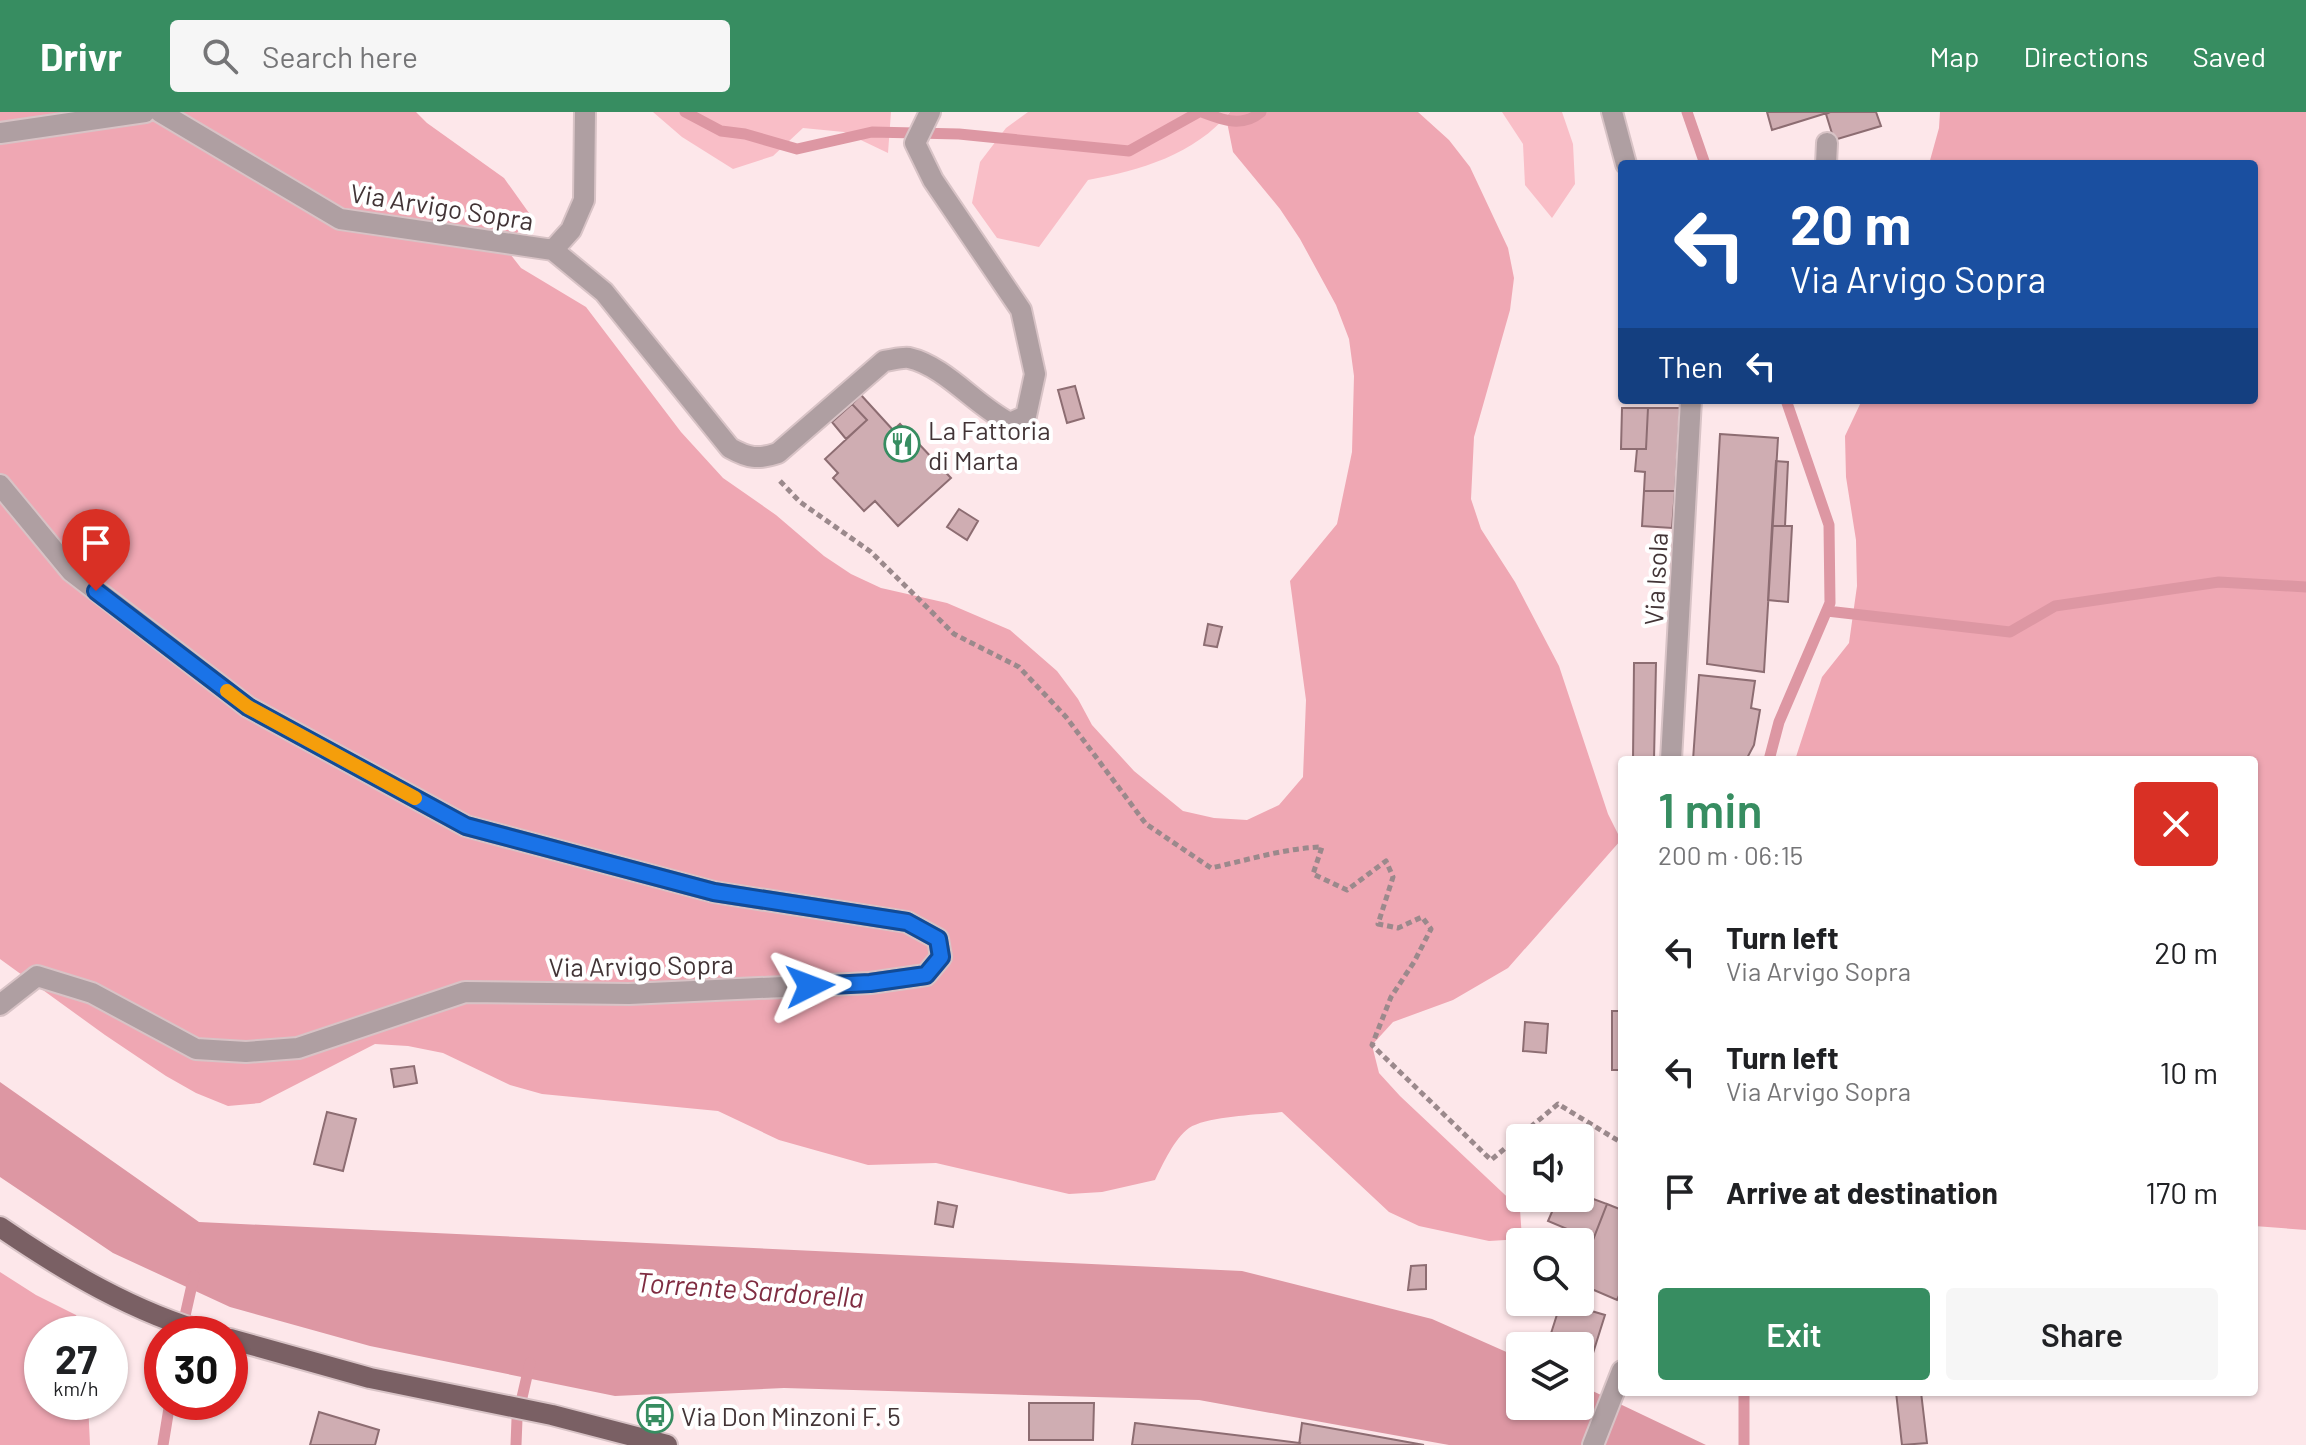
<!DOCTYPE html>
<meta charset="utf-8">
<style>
:root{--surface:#fff;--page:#f6f6f6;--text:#202124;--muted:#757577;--accent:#378d61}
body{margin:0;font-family:Barlow,sans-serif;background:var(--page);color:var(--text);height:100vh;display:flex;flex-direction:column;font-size:30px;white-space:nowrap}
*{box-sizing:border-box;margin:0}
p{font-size:26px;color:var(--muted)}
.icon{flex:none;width:44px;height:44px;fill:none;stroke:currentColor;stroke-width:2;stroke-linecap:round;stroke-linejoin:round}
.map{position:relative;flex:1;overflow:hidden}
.drawer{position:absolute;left:1618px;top:644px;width:640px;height:640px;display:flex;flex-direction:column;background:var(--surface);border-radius:8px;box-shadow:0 2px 6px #0004}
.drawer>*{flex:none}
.banner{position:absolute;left:1618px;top:48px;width:640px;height:244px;border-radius:8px;box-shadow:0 2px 6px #0004;background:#1a4fa0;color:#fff;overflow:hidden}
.fabs{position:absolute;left:1506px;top:1012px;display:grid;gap:16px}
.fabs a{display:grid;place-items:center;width:88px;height:88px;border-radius:8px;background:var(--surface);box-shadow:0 2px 6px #0004;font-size:40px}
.speed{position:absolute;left:24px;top:1204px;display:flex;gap:16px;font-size:40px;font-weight:700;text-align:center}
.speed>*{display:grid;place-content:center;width:104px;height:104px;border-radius:50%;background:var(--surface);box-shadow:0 2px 6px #0004;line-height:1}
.speed small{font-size:20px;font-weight:400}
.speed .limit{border:12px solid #d22;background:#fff;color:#111}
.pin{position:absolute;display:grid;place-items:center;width:68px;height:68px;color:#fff;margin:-82px -34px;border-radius:50% 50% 50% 0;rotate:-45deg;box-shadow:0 0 8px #0007}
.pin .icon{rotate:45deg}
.me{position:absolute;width:88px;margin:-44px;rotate:87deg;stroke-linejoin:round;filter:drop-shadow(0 0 6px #0008)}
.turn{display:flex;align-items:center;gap:28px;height:168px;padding:0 40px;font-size:36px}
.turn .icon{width:104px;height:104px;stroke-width:2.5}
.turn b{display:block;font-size:56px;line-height:68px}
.then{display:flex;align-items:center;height:76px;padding:0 40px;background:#0003;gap:16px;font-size:30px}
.round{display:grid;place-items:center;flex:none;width:84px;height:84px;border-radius:8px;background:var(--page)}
.head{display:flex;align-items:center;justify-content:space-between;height:136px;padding:0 40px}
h1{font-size:48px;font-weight:600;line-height:60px;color:var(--accent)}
.button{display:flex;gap:16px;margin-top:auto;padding:16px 40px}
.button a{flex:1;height:92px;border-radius:8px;background:var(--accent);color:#fff;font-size:32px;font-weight:600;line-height:92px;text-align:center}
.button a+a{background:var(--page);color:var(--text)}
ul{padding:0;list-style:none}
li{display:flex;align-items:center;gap:24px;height:120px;padding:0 40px}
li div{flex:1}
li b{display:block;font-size:30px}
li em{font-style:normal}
header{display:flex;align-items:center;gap:48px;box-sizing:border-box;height:112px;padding:0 40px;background:var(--accent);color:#fff}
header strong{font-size:38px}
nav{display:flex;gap:44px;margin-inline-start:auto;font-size:28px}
.search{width:560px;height:72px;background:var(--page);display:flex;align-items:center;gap:20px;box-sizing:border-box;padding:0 28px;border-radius:8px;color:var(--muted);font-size:30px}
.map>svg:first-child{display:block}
.green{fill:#f9bec7}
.forest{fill:#efa7b3}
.water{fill:#dd97a3}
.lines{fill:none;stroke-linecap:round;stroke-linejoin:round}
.stream{stroke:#dd97a3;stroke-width:11}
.building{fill:#cfadb2;stroke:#8d6d72;stroke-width:2}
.minor-casing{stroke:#d8c3c6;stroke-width:24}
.major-casing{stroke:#d8c3c6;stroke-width:24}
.path{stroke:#9b898c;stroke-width:5;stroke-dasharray:6 4;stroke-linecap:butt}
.minor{stroke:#af9fa2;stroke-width:20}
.major{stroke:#7a6064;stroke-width:20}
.route-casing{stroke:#114b97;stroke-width:20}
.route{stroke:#1a73e8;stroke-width:14}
.slow{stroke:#f59e0b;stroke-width:14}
.labels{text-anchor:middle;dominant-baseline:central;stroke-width:8;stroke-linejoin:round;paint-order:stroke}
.street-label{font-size:26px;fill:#423436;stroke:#fff}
.poi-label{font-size:26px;fill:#423436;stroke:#fff;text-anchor:start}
.water-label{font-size:28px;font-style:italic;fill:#7f2c41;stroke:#fff}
</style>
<header>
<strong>Drivr</strong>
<div class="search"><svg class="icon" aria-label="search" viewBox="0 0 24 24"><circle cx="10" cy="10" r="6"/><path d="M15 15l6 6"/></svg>Search here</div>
<nav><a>Map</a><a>Directions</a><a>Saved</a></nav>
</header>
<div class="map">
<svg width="2306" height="1333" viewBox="0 0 2306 1333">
<rect width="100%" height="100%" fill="#fde7ea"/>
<path class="green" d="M653 0H891L888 41 844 20 803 16 773 44 733 57 682 25Z
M1028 0H1230C1194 43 1141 58 1088 68L1039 135 997 126 972 91 980 50 1006 16Z
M1502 0H1562L1573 32 1575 72 1552 106 1525 73 1523 32Z"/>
<path class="forest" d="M0 0H416L427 11 504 66 529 101 507 138 521 156 586 195 681 320 723 366 776 403 824 444 851 462 881 476 947 491 1010 518 1057 559 1078 587 1092 613 1134 659 1183 699 1214 706 1247 708 1279 693 1303 665 1306 588 1290 469 1337 412 1352 340 1354 264 1349 227 1336 193 1300 127 1280 97 1233 40 1226 5 1230 0H1418L1449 28 1470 55 1508 136 1514 166 1510 198 1474 325 1471 387 1481 417 1515 470 1559 554 1608 702 1621 728 1508 856 1453 888 1393 910 1372 933 1379 961 1400 984 1520 1097 1522 1127 1489 1129 1419 1114 1389 1100 1282 1000C1258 1003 1208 1004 1189 1016 1174 1027 1163 1052 1155 1068L1102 1080 1069 1082 936 1051 868 1053 779 1028 718 999 542 982 510 973 443 941 408 934 375 932 260 991 228 994 196 981 166 964 105 923 0 847Z
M1940 0H2306V1118L2254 1114V648H1795L1822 565 1849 531 1857 474 1856 428 1846 365 1845 324 1862 288H2254V52H1929L1939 16Z
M0 1160 36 1183 76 1203 85 1222H42V1290H88L90 1333H0Z"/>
<path class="water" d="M0 970 199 1110 1242 1159 1432 1207 1520 1246V1294H1580V1273L1706 1333H1449L1199 1288 784 1276 615 1284 370 1234 230 1195 113 1141 0 1065Z"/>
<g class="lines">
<path class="stream" d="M685 0 721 19 745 22 797 37 872 20 959 22 1129 39 1199 0
M1202 0C1223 8 1242 16 1261 0
M1687 0 1705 52
M1827 499 2010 520 2055 494 2219 470 2306 475
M1769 648 1779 610 1830 491 1829 413 1786 288
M182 1217 194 1164
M1744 1280V1333
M163 1333 170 1290
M516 1333 517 1307 530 1251"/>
</g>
<path class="building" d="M1767 0H1830L1772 18Z
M1830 0H1876L1881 14 1834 28 1826 2Z
M1075 274 1084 306 1067 311 1058 278Z
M861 283 893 318 900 312 951 366 898 414 875 389 864 399 833 366 838 361 825 347 867 308 852 292Z
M852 292 867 308 846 327 832 310Z
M1622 296H1648L1646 337H1621Z
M1648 296H1680L1675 379H1644L1645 360 1635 359 1637 337H1646Z
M1720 322 1778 326 1764 560 1707 552Z
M1776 349 1788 350 1785 414H1772Z
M1644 379H1675L1672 416 1642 414Z
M959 397 978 409 967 428 947 415Z
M1772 414H1792L1788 490 1768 488Z
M1208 512 1222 515 1217 535 1204 533Z
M1634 551H1656L1654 648H1633Z
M1699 563 1755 569 1751 596 1760 598 1754 633 1746 648H1693Z
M1612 899H1622V958H1612Z
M1525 910 1548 912 1546 941 1523 939Z
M414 954 417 971 394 975 391 957Z
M327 1000 356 1007 343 1059 314 1052Z
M1580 1031 1592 1036 1580 1065Z
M1580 1082 1607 1092 1593 1128 1548 1109 1558 1086H1580Z
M938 1090 957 1094 953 1115 935 1112Z
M1607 1092 1622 1098V1177L1617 1188 1580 1172V1161Z
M1426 1153V1177L1408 1178 1411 1154Z
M1561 1190 1605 1203 1588 1257 1580 1255V1234H1547Z
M1896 1280H1921L1927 1331 1902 1333Z
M1029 1291H1094L1093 1328H1029Z
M319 1300 379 1318 375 1333H310Z
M1135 1311 1300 1331 1299 1333H1132Z
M1302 1311 1424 1333H1299Z"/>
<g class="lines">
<defs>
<path id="minor" d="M160 0 340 107 553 138
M1612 0 1626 52
M0 21 145 0
M1826 52 1827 31
M553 138 604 180 730 336C748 346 758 348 778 341L884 249C892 248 902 245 909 246 945 254 976 294 1010 311L1026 304 1035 262 1021 198 933 68 915 31 930 0
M553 138 571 118 584 88 585 0
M0 373 71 459 248 595 466 714 714 780 907 810 938 827 941 845 926 863 870 871 629 882 465 880 298 936 246 940 196 937 92 881 37 864 0 893
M1671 648 1691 288
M1593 1333 1622 1259"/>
<path id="major" d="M0 1115C64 1159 135 1201 211 1222
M230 1227 370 1266 552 1303 667 1333"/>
</defs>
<use href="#minor" class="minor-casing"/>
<use href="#major" class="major-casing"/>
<path class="path" d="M780 369 800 390 871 440 954 522 1019 555 1066 605 1146 712 1211 756C1248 748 1285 736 1322 735L1313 762 1347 778 1386 749 1393 765 1378 812 1398 816 1422 805 1431 817 1414 850 1391 885 1372 933 1491 1048 1558 992 1622 1031"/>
<use href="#minor" class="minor"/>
<use href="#major" class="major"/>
</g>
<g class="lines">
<defs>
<path id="route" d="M96 479 248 595 466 714 714 780 907 810 938 827 941 845 926 863 870 871 810 874"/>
</defs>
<use href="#route" class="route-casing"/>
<use href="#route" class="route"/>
<path class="slow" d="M227 579 248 595 415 686"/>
</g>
<defs>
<symbol id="restaurant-ring" viewBox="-11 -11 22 22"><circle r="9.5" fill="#fff" stroke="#378d61" stroke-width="1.5"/><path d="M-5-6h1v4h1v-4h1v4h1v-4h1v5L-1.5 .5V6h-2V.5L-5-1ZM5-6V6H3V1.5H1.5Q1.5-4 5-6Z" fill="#378d61"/></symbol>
<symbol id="bus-ring" viewBox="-11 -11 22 22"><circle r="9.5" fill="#fff" stroke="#378d61" stroke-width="1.5"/><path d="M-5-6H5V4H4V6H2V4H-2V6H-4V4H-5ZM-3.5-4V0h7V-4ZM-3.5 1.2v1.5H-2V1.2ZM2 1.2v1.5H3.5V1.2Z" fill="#378d61"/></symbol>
</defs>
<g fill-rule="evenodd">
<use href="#restaurant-ring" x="882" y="312" width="40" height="40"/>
<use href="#bus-ring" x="635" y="1283" width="40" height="40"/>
</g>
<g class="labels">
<g class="street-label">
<text transform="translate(442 94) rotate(9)">Via Arvigo Sopra</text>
<text transform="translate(1655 467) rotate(-87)">Via Isola</text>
<text transform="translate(641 853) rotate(-1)">Via Arvigo Sopra</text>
</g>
<g class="poi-label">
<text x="928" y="317">La Fattoria<tspan x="928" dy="30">di Marta</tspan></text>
<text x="681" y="1303">Via Don Minzoni F. 5</text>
</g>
<g class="water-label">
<text transform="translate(750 1177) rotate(4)">Torrente Sardorella</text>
</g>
</g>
</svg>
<div class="fabs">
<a><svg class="icon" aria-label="sound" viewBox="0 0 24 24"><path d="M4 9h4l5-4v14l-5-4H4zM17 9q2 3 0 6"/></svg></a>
<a><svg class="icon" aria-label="search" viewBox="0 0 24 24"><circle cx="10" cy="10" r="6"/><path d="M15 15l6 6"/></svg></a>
<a><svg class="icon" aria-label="layers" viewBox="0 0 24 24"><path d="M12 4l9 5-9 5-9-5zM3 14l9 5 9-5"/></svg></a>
</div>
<div class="speed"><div>27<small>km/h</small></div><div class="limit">30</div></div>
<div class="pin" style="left:96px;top:479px;background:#d93025"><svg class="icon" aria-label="arrive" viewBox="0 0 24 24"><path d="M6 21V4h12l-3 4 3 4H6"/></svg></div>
<svg class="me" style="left:810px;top:874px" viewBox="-20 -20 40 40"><path d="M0-17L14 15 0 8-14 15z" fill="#1a73e8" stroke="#fff" stroke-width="4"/></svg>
<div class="banner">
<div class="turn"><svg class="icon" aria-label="left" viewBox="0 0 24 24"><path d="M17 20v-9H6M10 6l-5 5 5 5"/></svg><div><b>20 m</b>Via Arvigo Sopra</div></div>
<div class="then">Then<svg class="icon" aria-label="left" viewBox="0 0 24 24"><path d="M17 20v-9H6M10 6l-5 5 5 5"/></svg></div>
</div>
<section class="drawer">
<div class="head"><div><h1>1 min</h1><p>200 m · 06:15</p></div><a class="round" style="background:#d93025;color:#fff"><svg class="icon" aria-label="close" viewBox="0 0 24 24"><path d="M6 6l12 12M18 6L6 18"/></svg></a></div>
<ul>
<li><svg class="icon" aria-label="left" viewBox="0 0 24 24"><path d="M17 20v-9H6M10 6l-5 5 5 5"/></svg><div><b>Turn left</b><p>Via Arvigo Sopra</p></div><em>20 m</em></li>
<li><svg class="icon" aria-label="left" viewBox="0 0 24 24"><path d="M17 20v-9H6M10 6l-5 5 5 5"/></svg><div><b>Turn left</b><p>Via Arvigo Sopra</p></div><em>10 m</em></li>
<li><svg class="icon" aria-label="arrive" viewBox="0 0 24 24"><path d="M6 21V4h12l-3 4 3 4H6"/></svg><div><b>Arrive at destination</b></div><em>170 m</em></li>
</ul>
<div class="button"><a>Exit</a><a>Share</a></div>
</section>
</div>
